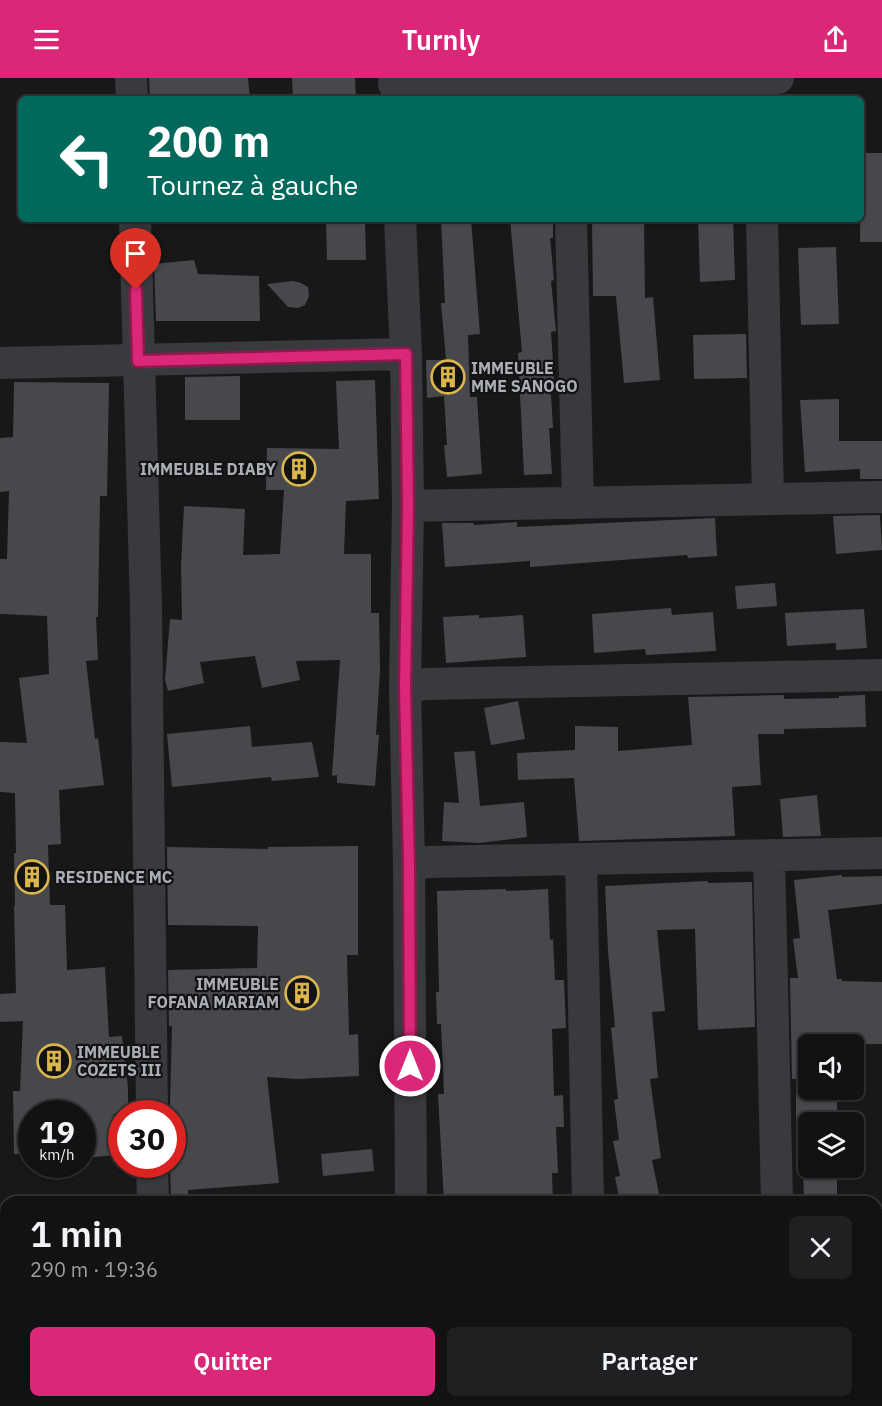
<!DOCTYPE html>
<html lang="fr">
<meta charset="utf-8">
<style>
:root{--surface:#121213;--page:#1f2021;--text:#f1f3f6;--muted:#9c9ea0;--line:#313233;--accent:#db2777}
body{margin:0;font-family:"IBM Plex Sans",sans-serif;background:var(--page);color:var(--text);height:100vh;display:flex;flex-direction:column;font-size:22px;white-space:nowrap}
*{box-sizing:border-box;margin:0}
p{font-size:20px;color:var(--muted)}
.icon{flex:none;width:33px;height:33px;fill:none;stroke:currentColor;stroke-width:2;stroke-linecap:round;stroke-linejoin:round}
.map{position:relative;flex:1;overflow:hidden}
.panel{position:absolute;left:0px;top:1118px;width:882px;height:212px;display:flex;flex-direction:column;background:var(--surface);border-radius:18px 18px 0 0;box-shadow:0 2px 4px #0004,0 0 0 2px var(--line)}
.panel>*{flex:none}
.top-card{position:absolute;left:18px;top:18px;width:846px;height:126px;border-radius:9px;box-shadow:0 2px 4px #0004,0 0 0 2px var(--line);background:#00695c;color:#fff;overflow:hidden}
.buttons{position:absolute;left:798px;top:956px;display:grid;gap:12px}
.buttons a{display:grid;place-items:center;width:66px;height:66px;border-radius:9px;background:var(--surface);box-shadow:0 2px 4px #0004,0 0 0 2px var(--line);font-size:30px}
.speed{position:absolute;left:18px;top:1022px;display:flex;gap:12px;font-size:30px;font-weight:700;text-align:center}
.speed>*{display:grid;place-content:center;width:78px;height:78px;border-radius:50%;background:var(--surface);box-shadow:0 2px 4px #0004,0 0 0 2px var(--line);line-height:1}
.speed small{font-size:15px;font-weight:400}
.speed .limit{border:9px solid #d22;background:#fff;color:#111}
.pin{position:absolute;display:grid;place-items:center;width:51px;height:51px;color:#fff;margin:-62px -26px;border-radius:50% 50% 50% 0;rotate:-45deg;box-shadow:0 0 6px #0007}
.pin .icon{rotate:45deg}
.me{position:absolute;width:66px;margin:-33px;rotate:0deg;stroke-linejoin:round;filter:drop-shadow(0 0 4px #0008)}
.turn{display:flex;align-items:center;gap:21px;height:126px;padding:0 30px;font-size:27px}
.turn .icon{width:78px;height:78px;stroke-width:2.5}
.turn b{display:block;font-size:42px;line-height:51px}
.round{display:grid;place-items:center;flex:none;width:63px;height:63px;border-radius:9px;background:var(--page)}
.head{display:flex;align-items:center;justify-content:space-between;height:102px;padding:0 30px}
h1{font-size:36px;font-weight:600;line-height:45px}
.primary-button{display:flex;gap:12px;margin-top:auto;padding:12px 30px}
.primary-button a{flex:1;height:69px;border-radius:9px;background:var(--accent);color:#fff;font-size:24px;font-weight:600;line-height:69px;text-align:center}
.primary-button a+a{background:var(--page);color:var(--text)}
header{display:flex;justify-content:space-between;align-items:center;height:78px;padding:0 30px;background:var(--accent);color:#fff;font-size:27px;font-weight:600}
.map>svg:first-child{display:block}
.building{fill:#47484b}
.lines{fill:none;stroke-linecap:round;stroke-linejoin:round}
.minor{stroke:#393a3e;stroke-width:32}
.route-casing{stroke:#8e194d;stroke-width:15}
.route{stroke:#db2777;stroke-width:10}
.labels{text-anchor:middle;dominant-baseline:central;stroke-width:4.5;stroke-linejoin:round;paint-order:stroke}
.poi-label{font-size:16px;font-weight:bold;fill:#acaeb7;stroke:#131314;text-anchor:start}
</style>
<header><svg class="icon" aria-label="menu" viewBox="0 0 24 24"><path d="M4 6h16M4 12h16M4 18h16"/></svg>Turnly<svg class="icon" aria-label="share" viewBox="0 0 24 24"><path d="M12 15V3M7 8l5-5 5 5M5 13v7h14v-7"/></svg></header>
<div class="map">
<svg width="882" height="1328" viewBox="0 0 882 1328">
<rect width="100%" height="100%" fill="#181819"/>
<path class="building" d="M149 0H248L250 21H150Z
M292 0H355L356 21H293Z
M861 75H882V164H860Z
M326 141H365L366 182H327Z
M441 141H471L480 256 468 257 470 319H477L482 396 447 399 444 367H447L444 318 427 320 426 282H446L441 225H445Z
M510 141H553V160H550L554 202 551 203 556 253 551 254 554 301H550L553 350H549L552 396 524 397 518 275 522 274Z
M592 141H644L645 220 653 219 660 302 624 305 616 218H593Z
M698 141H733L735 202 700 204Z
M836 169 839 246 801 247 798 170Z
M194 182 198 196 259 198 260 243H156L154 186Z
M293 203 301 205 308 209 309 218 305 227 298 230 288 229 267 206Z
M746 256 747 300 694 301 693 257Z
M240 298V342H185V299Z
M375 302 379 421 346 423 344 476H371V535H379L380 592 376 657H379L375 708 337 705V697L332 698 340 582 296 583 300 602 262 610 255 578 200 584 204 605 168 613 165 602 170 541 182 542 181 488 184 428 245 431 243 477 280 476 284 412H266L267 370 339 371 336 303Z
M14 304 109 305 107 418H100L98 539H96L98 582 86 583 95 661 98 660 104 707 59 712 61 766 48 767 50 827H65L67 892 105 889 109 959 122 958 128 1010V1035L113 1036 116 1077 82 1080V1035H32V1076H14L13 1013H20L23 943 0 944V916L16 915 14 828H15L14 775H16L15 715 0 714V664L27 665 19 600 49 596 47 538 0 536V481H7L9 413 0 414V360L13 359Z
M839 321V363H882V401H860V391L805 394 800 322Z
M880 437 882 472 836 476 833 438Z
M715 440 717 478 688 480 687 477 530 489V483L445 489 442 445H474V447L517 444V449Z
M775 505 777 528 737 531 735 508Z
M671 530 672 537 713 534 716 573 646 577 645 571 594 575 592 536Z
M864 531 867 570 836 572V565L787 568 785 535Z
M479 537V540L523 537 526 579 446 585 443 539Z
M784 617V621L839 620V618L865 617 866 649 784 651V656H758L761 707 732 709 735 758 579 763 574 700 518 702 517 675 575 672V648L618 649V673L692 667 688 619Z
M518 623 525 661 491 667 484 630Z
M250 648 252 669 312 664 319 699 272 703 271 699 172 709 167 656Z
M475 673 480 728 524 724 527 759 479 765 442 763 444 724 459 725 454 674Z
M817 717 821 758 783 759 780 721Z
M358 768V877H347L349 957 358 956 359 998 298 1001 267 999 279 1105 188 1112 189 1124H171L170 1086H172V1073H175L172 1035H171L170 1027 172 948H169L168 892 257 890 258 848 168 847 167 769 268 771V769Z
M842 797V799L882 798V826L828 832 837 901H842V903L882 904V966H808V1001H792L790 900H798L793 861 800 860 794 802Z
M708 803V805L752 804 755 949 698 952 695 851 657 852 665 933 652 934 658 1000 650 1001 661 1080 652 1082 659 1116 620 1124 615 1099 620 1098 613 1063 619 1062 614 1022 618 1021 611 950 615 949 608 873 605 808Z
M506 811V813L548 811 550 862 553 861 555 902H564L566 950 552 951 554 1018 563 1017 564 1049H556L558 1095H552L553 1124H444L438 1016H444L441 946H437L436 914H439L437 813Z
M796 1015 837 1017V1044H796Z
M372 1071 374 1093 323 1098 321 1076Z
M803 1089H837V1124H804Z"/>
<g class="lines">
<path class="minor" d="M131 0 132 21
M394 6 406 8 778 0
M135 141 146 529 152 1035
M400 141 406 276 408 428 405 609 409 786 411 1124
M571 141 578 425
M762 141 768 421
M0 285 406 276
M408 428 882 419
M405 609 426 606 882 597
M769 777 777 1124
M581 781 588 1124
M409 786 428 784 882 775
M152 1086 153 1124
M0 1227H6
M413 1323V1328
M593 1323V1328
M782 1323V1328
M154 1328V1323"/>
</g>
<g class="lines">
<defs>
<path id="route" d="M136 212 138 283 406 276 408 428 405 609 409 786 410 988"/>
</defs>
<use href="#route" class="route-casing"/>
<use href="#route" class="route"/>
</g>
<defs>
<symbol id="building-ring" viewBox="-11 -11 22 22"><circle r="9.5" fill="#131314" stroke="#dcb64d" stroke-width="1.5"/><path d="M-4-6H4V6H1V3H-1V6H-4ZM-2.5-4.3h1.7v1.8h-1.7ZM.8-4.3h1.7v1.8H.8ZM-2.5-1h1.7V.8h-1.7ZM.8-1h1.7V.8H.8Z" fill="#dcb64d"/></symbol>
</defs>
<g fill-rule="evenodd">
<use href="#building-ring" x="429" y="280" width="38" height="38"/>
<use href="#building-ring" x="280" y="372" width="38" height="38"/>
<use href="#building-ring" x="13" y="780" width="38" height="38"/>
<use href="#building-ring" x="283" y="896" width="38" height="38"/>
<use href="#building-ring" x="35" y="964" width="38" height="38"/>
</g>
<g class="labels">
<g class="poi-label">
<text x="471" y="290">IMMEUBLE<tspan x="471" dy="18">MME SANOGO</tspan></text>
<text x="276" y="391" text-anchor="end">IMMEUBLE DIABY</text>
<text x="55" y="799">RESIDENCE MC</text>
<text x="279" y="906" text-anchor="end">IMMEUBLE<tspan x="279" dy="18">FOFANA MARIAM</tspan></text>
<text x="77" y="974">IMMEUBLE<tspan x="77" dy="18">COZETS III</tspan></text>
</g>
</g>
</svg>
<div class="buttons">
<a><svg class="icon" aria-label="sound" viewBox="0 0 24 24"><path d="M4 9h4l5-4v14l-5-4H4zM17 9q2 3 0 6"/></svg></a>
<a><svg class="icon" aria-label="layers" viewBox="0 0 24 24"><path d="M12 4l9 5-9 5-9-5zM3 14l9 5 9-5"/></svg></a>
</div>
<div class="speed"><div>19<small>km/h</small></div><div class="limit">30</div></div>
<div class="pin" style="left:136px;top:212px;background:#d93025"><svg class="icon" aria-label="arrive" viewBox="0 0 24 24"><path d="M6 21V4h12l-3 4 3 4H6"/></svg></div>
<svg class="me" style="left:410px;top:988px" viewBox="-20 -20 40 40"><circle r="17" fill="#db2777" stroke="#fff" stroke-width="3"/><path d="M0-11L8 9 0 5-8 9z" fill="#fff"/></svg>
<div class="top-card">
<div class="turn"><svg class="icon" aria-label="left" viewBox="0 0 24 24"><path d="M17 20v-9H6M10 6l-5 5 5 5"/></svg><div><b>200 m</b>Tournez à gauche</div></div>
</div>
<section class="panel">
<div class="head"><div><h1>1 min</h1><p>290 m · 19:36</p></div><a class="round"><svg class="icon" aria-label="close" viewBox="0 0 24 24"><path d="M6 6l12 12M18 6L6 18"/></svg></a></div>
<div class="primary-button"><a>Quitter</a><a>Partager</a></div>
</section>
</div>
